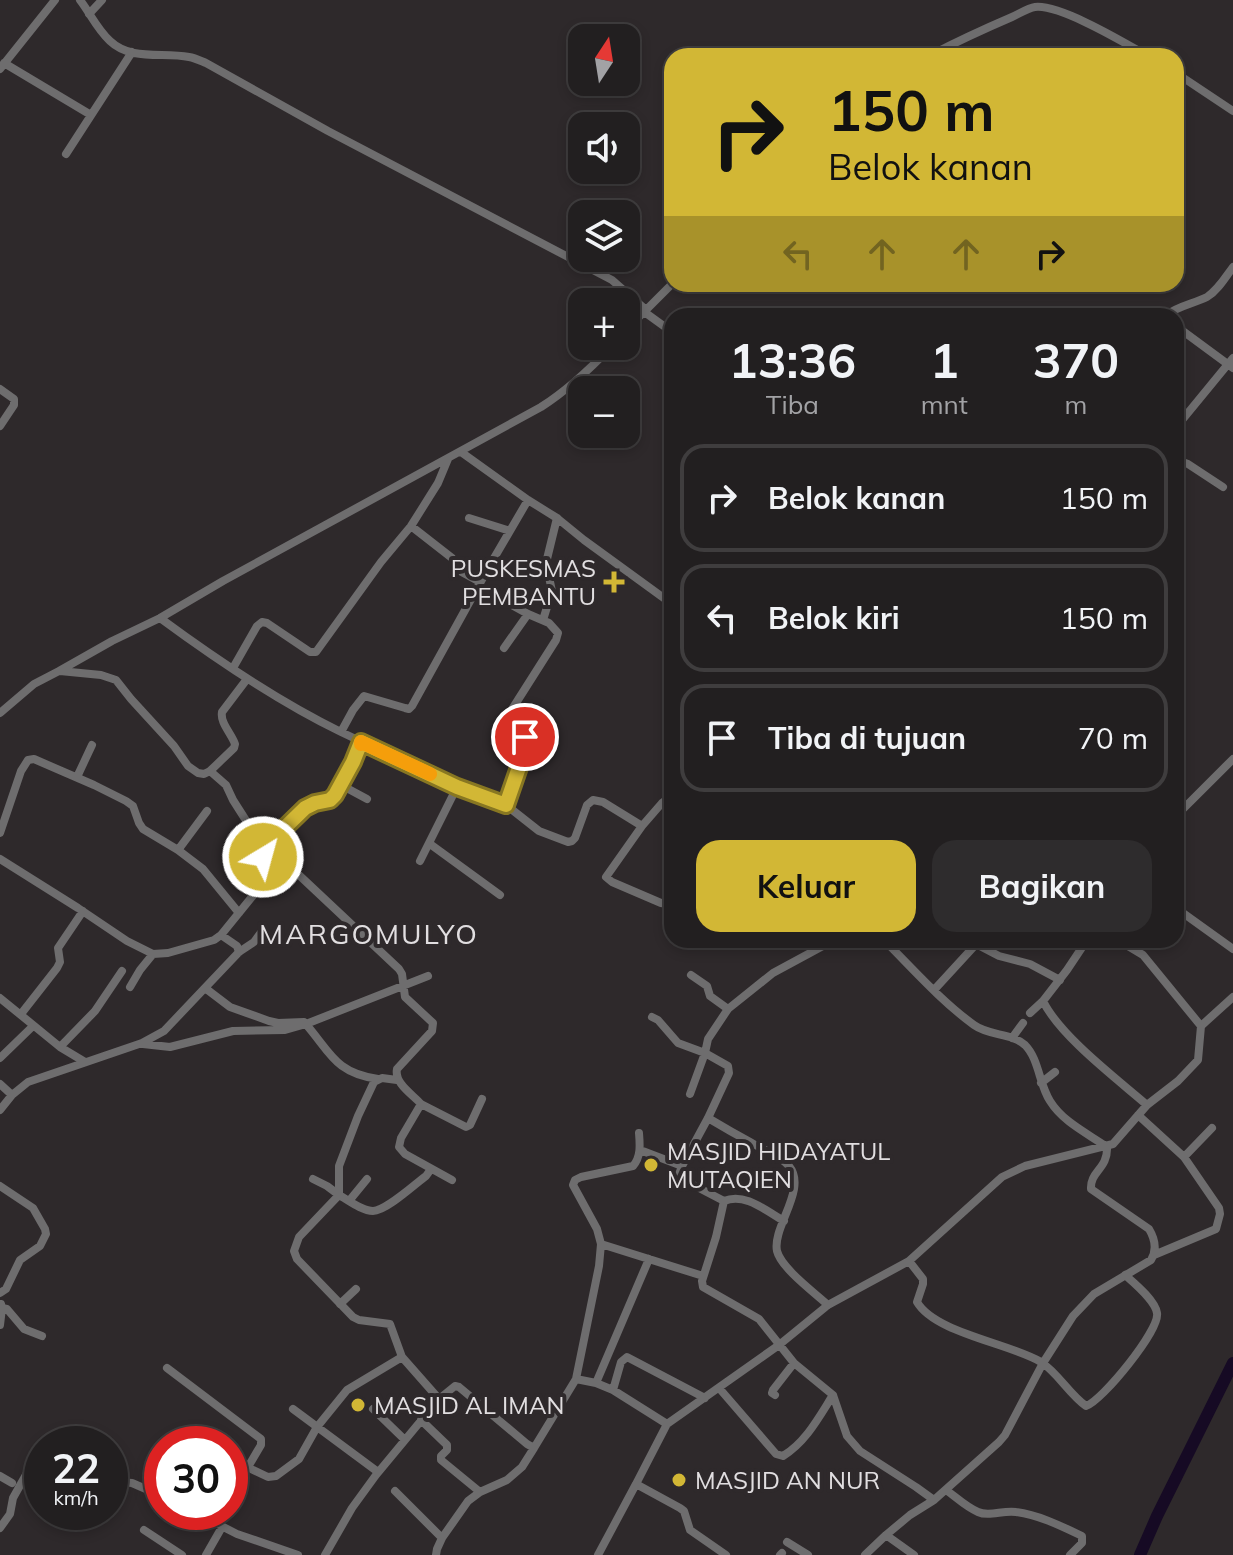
<!DOCTYPE html>
<html lang="id">
<meta charset="utf-8">
<style>
:root{--surface:#221f20;--page:#2e2c2d;--text:#f1f3f6;--muted:#a2a2a5;--line:#3f3d3e;--accent:#d2b735}
body{margin:0;font-family:Mulish,sans-serif;background:var(--page);color:var(--text);height:100vh;display:flex;flex-direction:column;font-size:30px;white-space:nowrap}
*{box-sizing:border-box;margin:0}
p{font-size:26px;color:var(--muted)}
.icon{flex:none;width:44px;height:44px;fill:none;stroke:currentColor;stroke-width:2;stroke-linecap:round;stroke-linejoin:round}
.map{position:relative;flex:1;overflow:hidden}
.panel{position:absolute;left:664px;top:308px;width:520px;height:640px;display:flex;flex-direction:column;background:var(--surface);border-radius:24px;box-shadow:0 4px 12px #0003,0 0 0 2px var(--line)}
.panel>*{flex:none}
.banner{position:absolute;left:664px;top:48px;width:520px;height:244px;border-radius:24px;box-shadow:0 4px 12px #0003,0 0 0 2px var(--line);background:#d2b735;color:#111;overflow:hidden}
.needle{width:52px;rotate:12deg}
.tools{position:absolute;left:568px;top:24px;display:grid;gap:16px}
.tools a{display:grid;place-items:center;width:72px;height:72px;border-radius:16px;background:var(--surface);box-shadow:0 4px 12px #0003,0 0 0 2px var(--line);font-size:40px}
.speed{position:absolute;left:24px;top:1426px;display:flex;gap:16px;font-size:40px;font-weight:700;text-align:center}
.speed>*{display:grid;place-content:center;width:104px;height:104px;border-radius:50%;background:var(--surface);box-shadow:0 4px 12px #0003,0 0 0 2px var(--line);line-height:1}
.speed small{font-size:20px;font-weight:400}
.speed .limit{border:12px solid #d22;background:#fff;color:#111}
.pin{position:absolute;display:grid;place-items:center;width:68px;height:68px;color:#fff;margin:-34px;border:4px solid #fff;border-radius:50%;box-shadow:0 2px 8px #0007}
.me{position:absolute;width:88px;margin:-44px;rotate:37deg;stroke-linejoin:round;filter:drop-shadow(0 0 6px #0008)}
.turn{display:flex;align-items:center;gap:28px;height:168px;padding:0 32px;font-size:36px}
.turn .icon{width:104px;height:104px;stroke-width:2.5}
.turn b{display:block;font-size:56px;line-height:68px}
.lanes{display:flex;align-items:center;height:76px;padding:0 32px;background:#0003;justify-content:center;gap:40px;direction:ltr}
.lanes .off{opacity:.35}
.eta{display:flex;justify-content:space-evenly;align-items:center;height:136px;text-align:center}
.eta b{font-size:48px;font-weight:700;line-height:56px}
.primary-button{display:flex;gap:16px;margin-top:auto;padding:16px 32px}
.primary-button a{flex:1;height:92px;border-radius:24px;background:var(--accent);color:#111;font-size:32px;font-weight:700;line-height:92px;text-align:center}
.primary-button a+a{background:var(--page);color:var(--text)}
ul{padding:0;list-style:none}
li{display:flex;align-items:center;gap:24px;height:108px;margin:0 16px 12px;padding:0 16px;border:4px solid var(--line);border-radius:24px}
li div{flex:1}
li b{display:block;font-size:30px}
li em{font-style:normal}
.map>svg:first-child{display:block}
.lines{fill:none;stroke-linecap:round;stroke-linejoin:round}
.river{stroke:#160a24;stroke-width:12}
.street{stroke:#6e6d6e;stroke-width:8}
.route-casing{stroke:#872;stroke-width:20}
.route{stroke:#d2b735;stroke-width:14}
.slow{stroke:#f59e0b;stroke-width:14}
.poi-dot{fill:#d2b735;stroke:#2e292b;stroke-width:3}
.labels{text-anchor:middle;dominant-baseline:central;stroke-width:8;stroke-linejoin:round;paint-order:stroke}
.poi-label{font-size:24px;fill:#e1dee0;stroke:#2e292b;text-anchor:start}
.quarter-label{font-size:28px;letter-spacing:2px;fill:#e1dee0;stroke:#2e292b}
</style>
<div class="map">
<svg width="1233" height="1555" viewBox="0 0 1233 1555">
<rect width="100%" height="100%" fill="#2e292b"/>
<g class="lines">
<path class="river" d="M1140 1555 1157 1516 1233 1363"/>
<path class="street" d="M80 0C90 13 97 29 110 41 131 61 162 52 189 57 195 58 201 61 206 63L328 131 612 280 645 309
M89 14 102 0
M929 56C956 42 984 29 1012 17 1019 14 1028 8 1035 7 1060 4 1125 43 1148 56
M4 63 91 115
M0 69 55 0
M1176 73 1233 111
M66 154 132 52
M643 311 672 332
M1165 316C1177 306 1193 304 1207 297 1218 290 1225 278 1233 267
M1176 326 1233 368
M626 330 672 284
M0 389 14 399V405L0 426
M461 452 528 500 557 518 584 540 672 604
M1177 460 1188 464 1223 487
M1179 461C1180 454 1182 447 1180 440 1178 433 1176 432 1178 425L1233 358
M528 500 490 565 412 706 409 709 405 708 364 696 353 710 341 732 457 787 506 805 539 831 568 842 572 841 575 838 587 805 593 800 603 802 642 826 662 803 672 795
M469 518 510 531
M411 526 438 483 448 459
M478 586 528 614 549 623 558 633 556 640 509 714C513 719 519 723 523 728 533 746 513 787 506 805
M160 618C217 660 277 701 341 732
M543 620 552 591 546 563 557 518
M504 648 528 614
M233 668 257 626 262 622 267 623 310 652H316L381 562 411 526 452 558 456 563 458 570 480 582
M60 671 101 675 116 680 131 699 174 746 188 766 198 773 204 774 210 771 234 748 235 744C231 733 220 723 222 712L247 679
M0 713 34 684 59 671 112 641 160 618 223 581 541 407C568 390 590 369 612 346
M210 771 226 785 233 800 247 822 251 832 264 852
M77 777 92 745
M341 785 367 799
M662 803 672 814
M1176 816 1233 759
M642 826 606 877 612 882 661 903
M0 833 21 771 28 760 34 759 94 785 126 801 133 806 139 823 143 829 178 850 203 869 239 913
M430 844 500 895
M267 845 399 969 402 974 405 997 433 1023 432 1031 397 1069C394 1083 412 1094 421 1104L401 1138 399 1147 405 1154 452 1180
M178 850 207 811
M0 859 78 908 127 941 153 954 168 953 214 940 221 935 264 882 266 872 263 857 267 845 305 808 315 803 330 800 353 762 361 742
M420 861 457 787
M1176 908 1233 949
M221 935 237 946 239 952
M834 940 773 973 728 1009 708 1039 705 1053 728 1066 729 1073 708 1118 682 1166 678 1177 724 1201 716 1237 702 1281 703 1287 759 1319 794 1363 833 1395 847 1436 860 1451 916 1487 934 1500
M1087 940 1067 970 1043 1001C1060 1036 1117 1079 1147 1105
M1118 940 1143 955 1201 1026
M976 944 999 956 1030 964 1060 980
M691 975 707 986 710 996 728 1009
M130 987 140 970 153 954
M205 988 230 1007 269 1021 278 1023 304 1022C330 1051 334 1073 378 1079
M934 990 979 941
M0 998 60 1047 85 1062
M1030 1013 1043 1001
M21 1014 57 968 60 962 58 948 83 911
M652 1017 658 1020 678 1043 705 1053 690 1094
M1012 1038 1023 1023
M143 1044 170 1047 233 1031 285 1030 306 1024 428 976
M60 1047 95 1011 122 971
M0 1058 33 1026
M1041 1083 1055 1072
M0 1084 12 1095
M421 1104 466 1127 470 1125 482 1099
M0 1110 12 1095 28 1082 142 1043 164 1031 239 952 254 942 262 931
M1138 1115 1184 1157 1219 1208 1220 1214 1216 1229 1154 1255
M708 1118C723 1127 737 1135 752 1143 763 1150 781 1156 789 1166 808 1189 772 1227 777 1251 781 1268 815 1293 828 1305
M640 1150 682 1166
M1184 1157 1212 1128
M431 1169 426 1176C415 1184 386 1211 373 1211 362 1211 348 1200 339 1195L299 1237 294 1251 297 1259 353 1317 359 1320 390 1324 402 1357 439 1399
M313 1179 327 1186 339 1195
M0 1186 33 1208 45 1229 46 1234 40 1246 20 1260 6 1289 0 1293
M339 1195V1166L358 1116 374 1082 382 1078 397 1080
M349 1201 367 1179
M724 1201C745 1192 766 1211 784 1221
M601 1244 703 1276
M909 1261 923 1279V1284L917 1302C935 1333 1009 1343 1041 1362 1058 1373 1069 1394 1086 1406 1102 1401 1160 1330 1157 1313 1155 1300 1134 1283 1125 1275
M340 1304 356 1289
M2 1308 7 1309 24 1329 42 1336
M0 1325 2 1308 1 1304
M167 1368 261 1439V1445L248 1467
M576 1379 599 1266 601 1244 597 1229 573 1185 575 1180 581 1177 633 1166C641 1157 640 1145 639 1133
M596 1383 649 1259
M719 1388 776 1454 783 1456C806 1442 819 1417 833 1395
M613 1390 621 1362 627 1357 705 1398
M775 1395 772 1393 773 1390 794 1363
M293 1409 378 1472
M373 1409 405 1440
M421 1420 447 1445V1450L441 1456V1460L480 1492
M230 1459 268 1477 276 1476 299 1459 317 1427 347 1390 402 1357
M0 1476 12 1483
M110 1481 132 1483 162 1496
M636 1484 667 1424
M946 1490C956 1497 966 1507 978 1512 989 1517 1003 1510 1016 1512 1039 1515 1061 1526 1082 1536V1543L1070 1555
M395 1491 442 1538
M194 1512 237 1534 298 1555
M0 1528 10 1514 13 1498 32 1464H42
M144 1530 182 1555
M886 1535 914 1555
M787 1542 808 1555
M206 1555 222 1527
M325 1555 352 1508 376 1475 439 1399 455 1386 459 1387 527 1444 534 1448 576 1379 596 1383 613 1390 667 1424 779 1345 828 1305 909 1261 1002 1177 1025 1166 1113 1144 1147 1105 1178 1081 1198 1060 1201 1026 1233 997
M436 1555 437 1549 442 1538 468 1501 480 1492 507 1480 522 1467 534 1448
M598 1555 636 1484 680 1508 684 1511 690 1530 726 1555
M780 1555 782 1553
M865 1555 886 1535 910 1515 934 1500 999 1442 1005 1435 1043 1363 1073 1316 1094 1294 1151 1260C1157 1250 1155 1239 1149 1229L1091 1189C1090 1171 1108 1169 1107 1147 1087 1133 1063 1122 1050 1101 1039 1084 1039 1059 1025 1045 1012 1033 989 1036 974 1025 941 1001 913 969 884 940"/>
</g>
<g class="lines">
<defs>
<path id="route" d="M263 857 267 845 305 808 315 803 330 800 335 795 353 762 361 742 457 787 506 805 525 750V737"/>
</defs>
<use href="#route" class="route-casing"/>
<use href="#route" class="route"/>
<path class="slow" d="M361 744V742L430 774"/>
</g>
<g class="poi-dot">
<path d="M610 570h8v8h8v8h-8v8h-8v-8h-8v-8h8z"/>
<circle cx="651" cy="1165" r="8"/>
<circle cx="358" cy="1405" r="8"/>
<circle cx="679" cy="1480" r="8"/>
</g>
<g class="labels">
<g class="poi-label">
<text x="596" y="568" text-anchor="end">PUSKESMAS<tspan x="596" dy="28">PEMBANTU</tspan></text>
<text x="667" y="1151">MASJID HIDAYATUL<tspan x="667" dy="28">MUTAQIEN</tspan></text>
<text x="374" y="1405">MASJID AL IMAN</text>
<text x="695" y="1480">MASJID AN NUR</text>
</g>
<g class="quarter-label">
<text x="369" y="933">MARGOMULYO</text>
</g>
</g>
</svg>
<div class="tools">
<a><svg class="needle" viewBox="-14 -14 28 28"><path d="M0-13l5 13h-10z" fill="#e53935"/><path d="M0 13l5-13h-10z" fill="#a2a2a5"/></svg></a>
<a><svg class="icon" aria-label="sound" viewBox="0 0 24 24"><path d="M4 9h4l5-4v14l-5-4H4zM17 9q2 3 0 6"/></svg></a>
<a><svg class="icon" aria-label="layers" viewBox="0 0 24 24"><path d="M12 4l9 5-9 5-9-5zM3 14l9 5 9-5"/></svg></a>
<a>+</a>
<a>−</a>
</div>
<div class="speed"><div>22<small>km/h</small></div><div class="limit">30</div></div>
<div class="pin" style="left:525px;top:737px;background:#d93025"><svg class="icon" aria-label="arrive" viewBox="0 0 24 24"><path d="M6 21V4h12l-3 4 3 4H6"/></svg></div>
<svg class="me" style="left:263px;top:857px" viewBox="-20 -20 40 40"><circle r="17" fill="#d2b735" stroke="#fff" stroke-width="3"/><path d="M0-11L8 9 0 5-8 9z" fill="#fff"/></svg>
<div class="banner">
<div class="turn"><svg class="icon" aria-label="right" viewBox="0 0 24 24"><path d="M7 20v-9h11M14 6l5 5-5 5"/></svg><div><b>150 m</b>Belok kanan</div></div>
<div class="lanes"><svg class="icon off" aria-label="left" viewBox="0 0 24 24"><path d="M17 20v-9H6M10 6l-5 5 5 5"/></svg><svg class="icon off" aria-label="ahead" viewBox="0 0 24 24"><path d="M12 20V5M6 11l6-6 6 6"/></svg><svg class="icon off" aria-label="ahead" viewBox="0 0 24 24"><path d="M12 20V5M6 11l6-6 6 6"/></svg><svg class="icon" aria-label="right" viewBox="0 0 24 24"><path d="M7 20v-9h11M14 6l5 5-5 5"/></svg></div>
</div>
<section class="panel">
<div class="eta">
<div><b>13:36</b><p>Tiba</p></div>
<div><b>1</b><p>mnt</p></div>
<div><b>370</b><p>m</p></div>
</div>
<ul>
<li><svg class="icon" aria-label="right" viewBox="0 0 24 24"><path d="M7 20v-9h11M14 6l5 5-5 5"/></svg><div><b>Belok kanan</b></div><em>150 m</em></li>
<li><svg class="icon" aria-label="left" viewBox="0 0 24 24"><path d="M17 20v-9H6M10 6l-5 5 5 5"/></svg><div><b>Belok kiri</b></div><em>150 m</em></li>
<li><svg class="icon" aria-label="arrive" viewBox="0 0 24 24"><path d="M6 21V4h12l-3 4 3 4H6"/></svg><div><b>Tiba di tujuan</b></div><em>70 m</em></li>
</ul>
<div class="primary-button"><a>Keluar</a><a>Bagikan</a></div>
</section>
</div>
